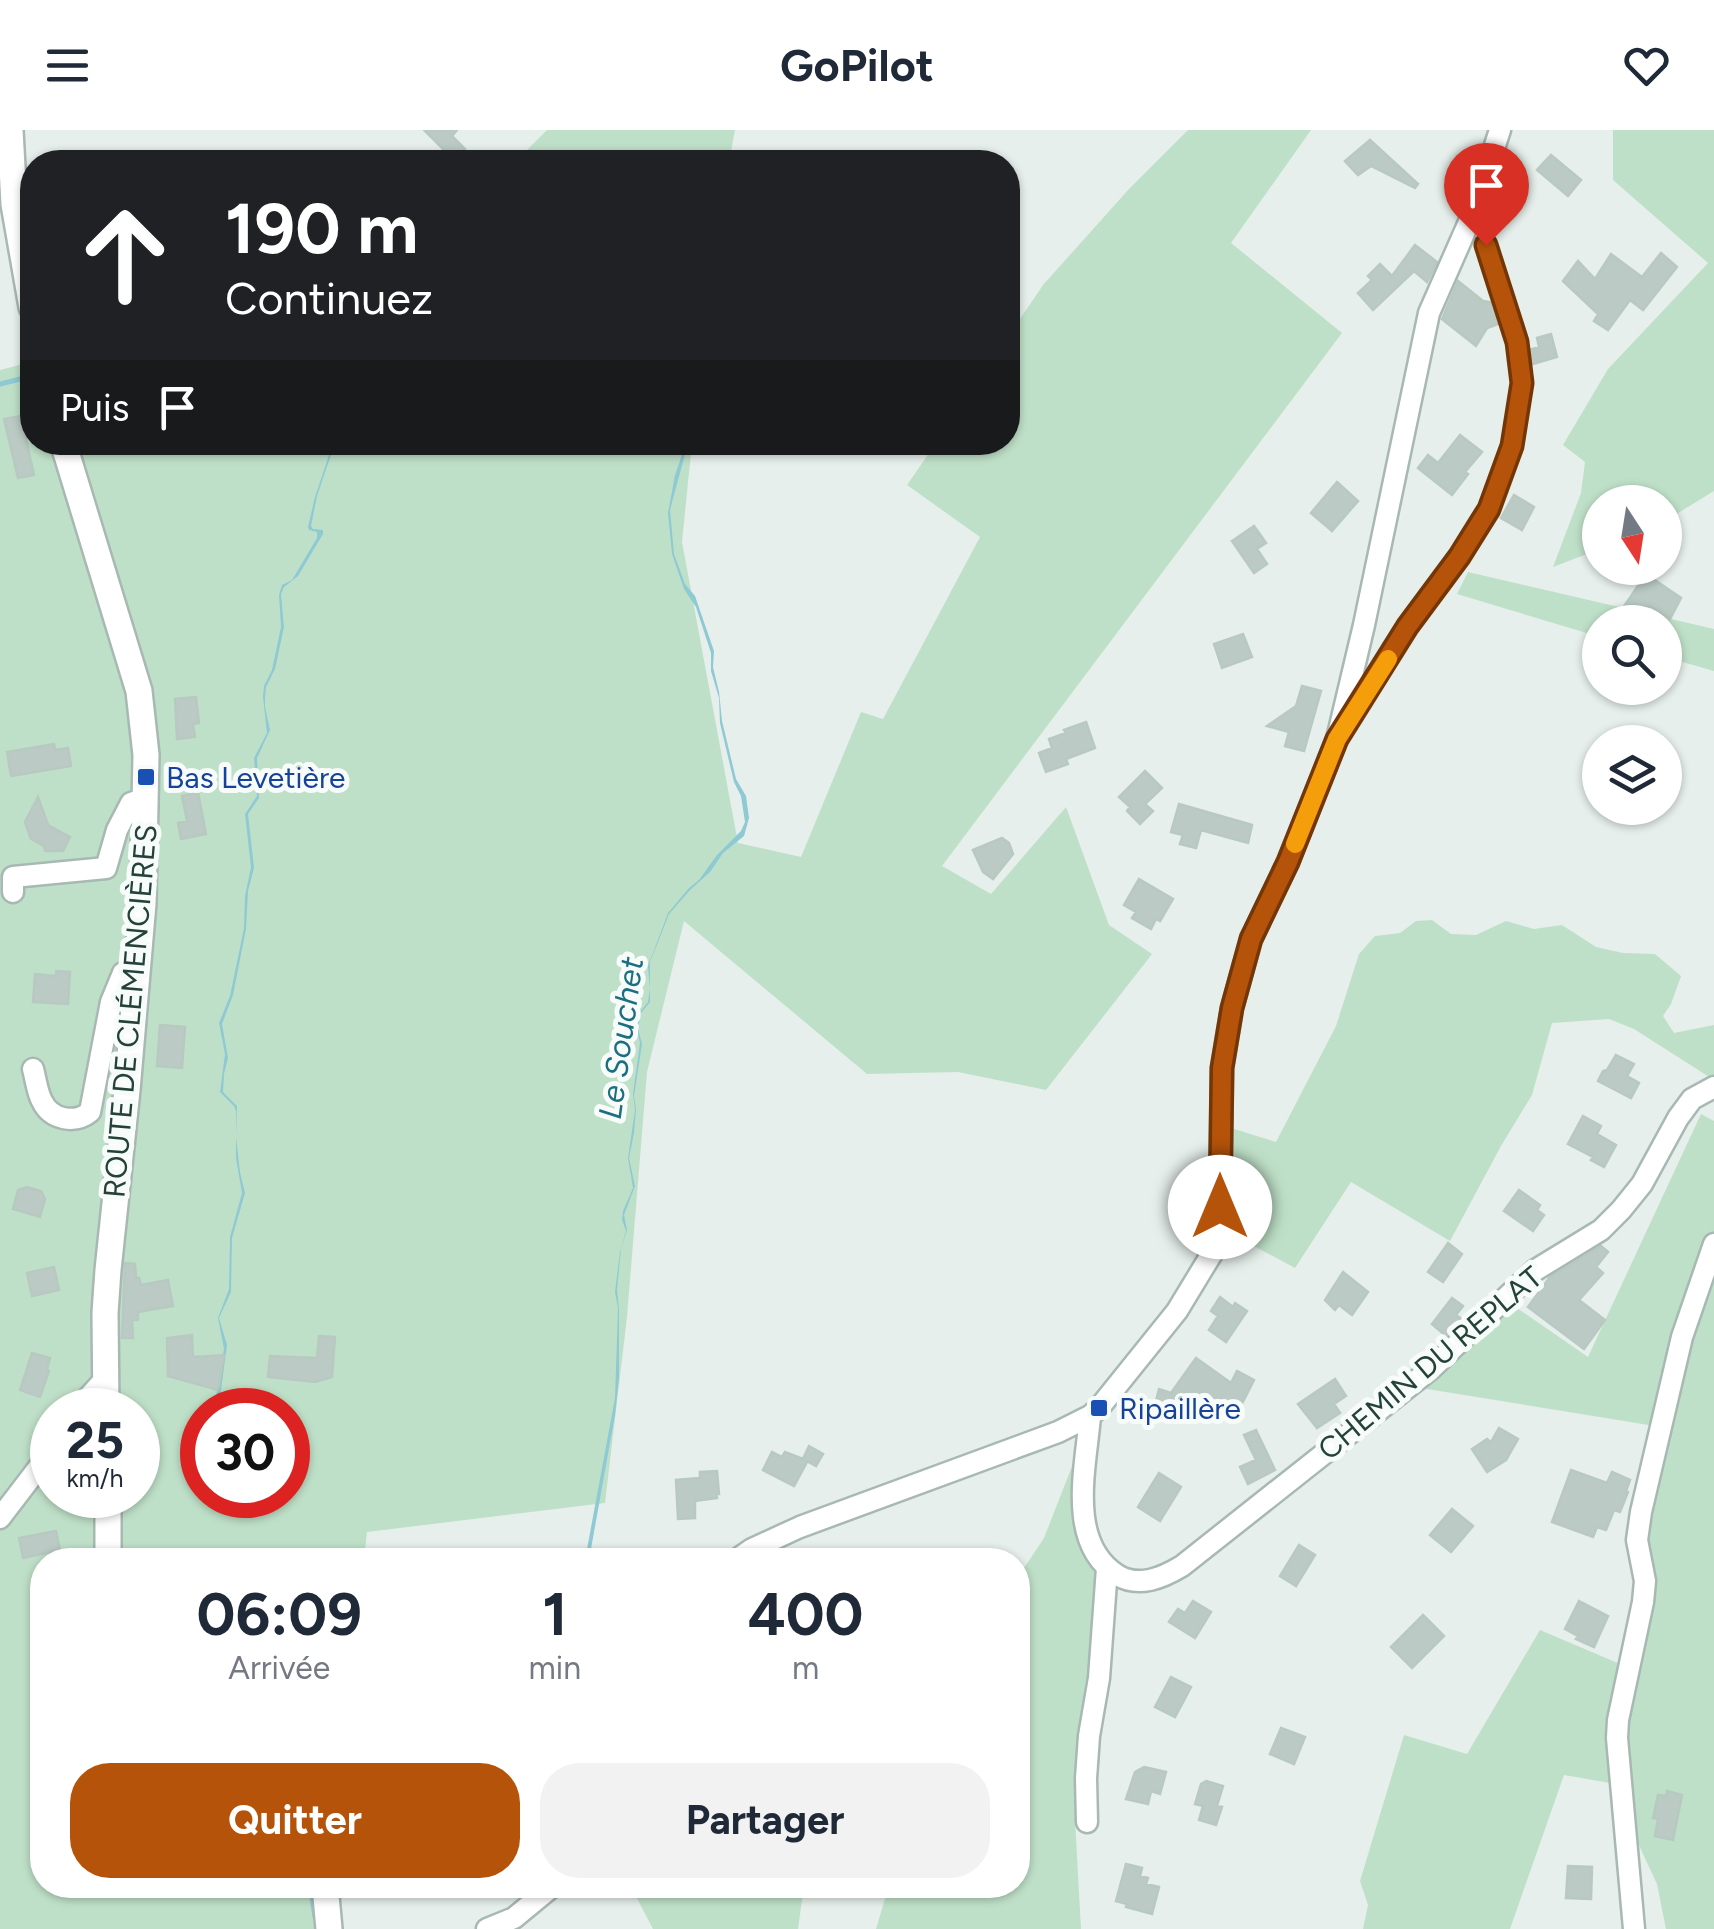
<!DOCTYPE html>
<html lang="fr">
<meta charset="utf-8">
<style>
:root{--surface:#fff;--page:#f2f2f3;--text:#1f2937;--muted:#747a83;--accent:#b45309}
body{margin:0;font-family:Figtree,sans-serif;background:var(--page);color:var(--text);height:100vh;display:flex;flex-direction:column;font-size:38px;white-space:nowrap}
*{box-sizing:border-box;margin:0}
p{font-size:32px;color:var(--muted)}
.icon{flex:none;width:55px;height:55px;fill:none;stroke:currentColor;stroke-width:2;stroke-linecap:round;stroke-linejoin:round}
.map{position:relative;flex:1;overflow:hidden}
.drawer{position:absolute;left:30px;top:1418px;width:1000px;height:350px;display:flex;flex-direction:column;background:var(--surface);border-radius:40px;box-shadow:0 2px 8px #0004}
.drawer>*{flex:none}
.top-card{position:absolute;left:20px;top:20px;width:1000px;height:305px;border-radius:40px;box-shadow:0 2px 8px #0004;background:#202124;color:#fff;overflow:hidden}
.needle{width:65px;rotate:168deg}
.controls{position:absolute;left:1582px;top:355px;display:grid;gap:20px}
.controls a{display:grid;place-items:center;width:100px;height:100px;border-radius:50%;background:var(--surface);box-shadow:0 2px 8px #0004;font-size:50px}
.speed{position:absolute;left:30px;top:1258px;display:flex;gap:20px;font-size:50px;font-weight:700;text-align:center}
.speed>*{display:grid;place-content:center;width:130px;height:130px;border-radius:50%;background:var(--surface);box-shadow:0 2px 8px #0004;line-height:1}
.speed small{font-size:25px;font-weight:400}
.speed .limit{border:15px solid #d22;background:#fff;color:#111}
.pin{position:absolute;display:grid;place-items:center;width:85px;height:85px;color:#fff;margin:-102px -42px;border-radius:50% 50% 50% 0;rotate:-45deg;box-shadow:0 0 10px #0007}
.pin .icon{rotate:45deg}
.me{position:absolute;width:110px;margin:-55px;rotate:0deg;stroke-linejoin:round;filter:drop-shadow(0 0 8px #0008)}
.turn{display:flex;align-items:center;gap:35px;height:210px;padding:0 40px;font-size:45px}
.turn .icon{width:130px;height:130px;stroke-width:2.5}
.turn b{display:block;font-size:70px;line-height:85px}
.then{display:flex;align-items:center;height:95px;padding:0 40px;background:#0003;gap:20px;font-size:38px}
.eta{display:flex;justify-content:space-evenly;align-items:center;height:170px;text-align:center}
.eta b{font-size:60px;font-weight:700;line-height:70px}
.primary-button{display:flex;gap:20px;margin-top:auto;padding:20px 40px}
.primary-button a{flex:1;height:115px;border-radius:40px;background:var(--accent);color:#fff;font-size:40px;font-weight:700;line-height:115px;text-align:center}
.primary-button a+a{background:var(--page);color:var(--text)}
header{display:flex;justify-content:space-between;align-items:center;height:130px;padding:0 40px;background:var(--surface);font-size:45px;font-weight:700}
.map>svg:first-child{display:block}
.green{fill:#bfe0c8;fill-rule:evenodd}
.water{fill:#8ec9d4}
.lines{fill:none;stroke-linecap:round;stroke-linejoin:round}
.stream{stroke:#8ec9d4;stroke-width:5}
.building{fill:#bbcac4;stroke:#b8c9c2;stroke-width:2.5}
.service-casing{stroke:#a8b8b2;stroke-width:15}
.minor-casing{stroke:#a8b8b2;stroke-width:25}
.tertiary-casing{stroke:#a8b8b2;stroke-width:30}
.service{stroke:#fff;stroke-width:10}
.minor{stroke:#fff;stroke-width:20}
.tertiary{stroke:#fff;stroke-width:25}
.route-casing{stroke:#753606;stroke-width:25}
.route{stroke:#b45309;stroke-width:18}
.slow{stroke:#f59e0b;stroke-width:18}
.transit-dot{fill:#1a4fb4;stroke:#f7fbf9;stroke-width:4}
.labels{text-anchor:middle;dominant-baseline:central;stroke-width:10;stroke-linejoin:round;paint-order:stroke}
.transit-label{font-size:30px;fill:#164399;stroke:#f7fbf9;text-anchor:start}
.street-label{font-size:30px;fill:#24423a;stroke:#f7fbf9}
.water-label{font-size:32px;font-style:italic;fill:#1c6f80;stroke:#f7fbf9}
</style>
<header><svg class="icon" aria-label="menu" viewBox="0 0 24 24"><path d="M4 6h16M4 12h16M4 18h16"/></svg>GoPilot<svg class="icon" aria-label="heart" viewBox="0 0 24 24"><path d="M12 20l-8-8c-3-5 5-10 8-4 3-6 11-1 8 4z"/></svg></header>
<div class="map">
<svg width="1714" height="1799" viewBox="0 0 1714 1799">
<rect width="100%" height="100%" fill="#e6efeb"/>
<path class="green" d="M547 0H735L729 32H515Z
M1188 0H1311L1231 113 1342 203 942 736 991 764 1066 677 1109 795 1152 824 1046 960 958 942 867 944 684 791 647 942 627 1187 605 1373 367 1402 364 1430H42V1755H336L337 1799H0V240L27 233 32 249V312L692 313 682 412 738 713 801 727 861 582 883 589 980 407 907 355 936 313 1008 312V207L1043 155 1129 59ZM52 1280H138V1365H52ZM202 1280H288V1365H202Z
M1613 0H1714V361L1665 391V372H1600V419L1553 437 1581 363 1585 332 1563 315 1608 239 1708 133 1613 50Z
M1468 442 1714 499V541L1665 527V492H1600V507L1457 464Z
M1432 790 1451 804 1476 805 1506 791 1534 799 1562 795 1596 817 1623 823 1655 824 1681 846 1671 874 1663 886 1674 903 1714 895V950L1634 899 1609 889 1552 893 1532 965 1501 1016 1450 1111 1351 1052 1295 1138 1213 1094 1212 992 1276 1012 1336 896 1359 824 1375 806 1400 803 1416 791Z
M1701 984 1714 991V1799H1666L1657 1754 1610 1653 1564 1645 1510 1799H1363L1368 1775 1360 1751 1404 1605 1467 1624 1540 1500 1620 1534 1667 1298 1421 1258 1507 1171 1588 1227Z
M1087 1298 1095 1465 1075 1690 1081 1799H876L889 1755H1018V1447L1044 1408Z
M630 1755H683V1759L686 1755H804L798 1799H653Z"/>
<path class="water" d="M333 313H335L317 366 311 396 313 399 323 400V404L298 446 284 457 281 464 284 497 275 539 266 557 265 567V577L270 600 257 628 259 668 248 684 254 738 248 761 246 799 233 865 222 894 228 928 224 944 223 962 237 976 236 1007 240 1042 245 1063 232 1108 231 1162 219 1188 227 1215 220 1268 216 1267 224 1219 218 1188 229 1159 230 1107 242 1063 236 1028V981L234 976 220 962 225 924 219 893 230 866 244 798 245 766 251 737 245 684 257 666 254 628 267 603 263 567 264 556 272 540 281 497 279 465 282 455 292 450 317 408V402L309 400 308 397 315 367Z
M686 313H688L670 380 674 424 685 454 695 466 714 521 713 537 719 562 722 591 736 649 746 666 749 688 744 706 723 723 710 742 690 760 669 784 650 832V872L641 883 638 898 642 914 634 966 636 979 634 1003 629 1028 635 1056 624 1085 627 1100 621 1119 617 1160 619 1179V1248L615 1285 589 1430H585L615 1268 618 1178 615 1162 620 1122 626 1101 622 1090 623 1081 633 1058 628 1028 635 980 633 964 640 913 637 899 640 882 648 872 650 859 648 836 668 783 689 758 699 750 717 725 741 701 745 692 741 666 734 652 720 593 719 568 711 541V523L696 477 684 459 672 424 668 383 675 345Z"/>
<g class="lines">
<path class="stream" d="M0 254 32 246
M310 1755 315 1787"/>
</g>
<path class="building" d="M424 0H457L452 6 465 19 454 30Z
M1370 10 1418 54 1415 58 1371 36 1358 45 1345 31Z
M1551 25 1581 50 1568 66 1537 40Z
M1415 115 1437 132 1427 152 1414 141 1373 180 1358 163 1372 150 1368 146 1380 134 1392 146Z
M1661 123 1677 137 1643 180 1630 170 1608 200 1594 191 1598 184 1563 151 1578 131 1595 149 1611 124 1642 147Z
M1458 151 1483 171 1495 173 1501 193 1487 198 1476 216 1442 189Z
M1551 204 1557 227 1533 234 1529 220 1539 217 1537 208Z
M21 286 34 345 18 348 4 289Z
M1460 305 1482 322 1465 342 1468 344 1452 365 1418 338 1428 325 1438 333Z
M1337 352 1358 371 1332 401 1311 383Z
M1514 365 1534 377 1522 400 1501 388Z
M1254 396 1266 413 1257 419 1267 434 1254 443 1232 411Z
M1646 444 1681 468 1670 489 1650 476 1645 483 1623 478Z
M1243 504 1252 527 1222 538 1214 514Z
M1302 556 1321 561 1304 621 1285 616 1289 602 1267 596 1296 576Z
M196 567 199 593 193 594 195 607 177 609 175 569Z
M1086 592 1095 618 1066 629 1068 634 1046 642 1039 623 1052 618 1049 609 1066 603 1064 600Z
M54 614 55 620 68 618 71 636 11 646 7 622Z
M1145 641 1162 658 1145 674 1153 681 1140 694 1127 681 1130 677 1119 667Z
M198 662 206 704 181 709 178 693 187 691 182 666Z
M38 667 48 695 70 707 63 721H45L44 716 31 709 25 692Z
M1179 674 1252 695 1248 713 1201 700 1196 718 1180 714 1183 705 1171 702Z
M1002 708 1009 713 1013 724 993 749 983 742 973 720Z
M1139 749 1173 769 1160 791 1156 789 1151 799 1132 788 1136 782 1124 775Z
M56 841 70 842 68 874 33 872 35 844 56 846Z
M160 895 185 897 182 938 157 936Z
M1616 925 1634 934 1627 946 1639 953 1631 968 1598 951 1603 941 1607 940Z
M1583 986 1601 996 1597 1004 1616 1015 1604 1037 1591 1030 1593 1027 1568 1014Z
M27 1057 41 1061 45 1069 40 1087 13 1079 18 1060Z
M1519 1060 1540 1075 1537 1080 1544 1085 1533 1101 1504 1081Z
M1448 1113 1462 1124 1443 1152 1428 1142Z
M1601 1116 1608 1122 1596 1137 1603 1143 1579 1170 1605 1190 1584 1219 1528 1177 1550 1147Z
M125 1133 135 1134 136 1148H139L141 1155 168 1150 173 1176 138 1182V1190H132L133 1208H122Z
M54 1137 59 1160 32 1166 27 1143Z
M1343 1142 1368 1162 1352 1185 1339 1175 1335 1180 1325 1170Z
M1220 1167 1233 1177 1235 1173 1247 1181 1226 1212 1209 1200 1218 1186 1211 1181Z
M1452 1168 1463 1176 1456 1185 1463 1190 1446 1206 1432 1194Z
M192 1205 193 1227 224 1225 218 1260 168 1246 167 1208Z
M319 1206 335 1207 332 1247 315 1252 268 1247 270 1226 317 1228Z
M32 1223 50 1228 47 1239 49 1241 40 1267 20 1260Z
M1196 1228 1231 1253 1237 1241 1254 1250 1234 1289 1194 1268 1187 1291 1153 1283 1159 1259 1171 1263Z
M1335 1249 1346 1266 1334 1274 1340 1283 1317 1298 1298 1274Z
M1499 1298 1518 1309 1506 1330 1487 1342 1472 1319 1487 1309 1491 1312Z
M1256 1300 1275 1340 1248 1354 1240 1337 1256 1330 1244 1305Z
M809 1316 823 1324 816 1336 805 1330 807 1332 794 1356 763 1340 772 1322 782 1327 785 1322 803 1329Z
M1571 1340 1607 1353 1612 1342 1630 1350 1626 1361 1628 1362 1620 1382 1614 1380 1606 1400 1597 1397 1593 1407 1552 1392Z
M717 1341 719 1364H716L717 1368 695 1371V1388L678 1389 676 1350 700 1348V1342Z
M1159 1343 1181 1357 1160 1391 1138 1377Z
M1452 1379 1473 1396 1451 1422 1430 1405Z
M56 1401 60 1420 23 1428 19 1408Z
M1299 1415 1315 1425 1296 1456 1280 1446Z
M1193 1471 1211 1482 1195 1508 1169 1492 1178 1479 1185 1483Z
M1579 1471 1608 1486 1594 1517 1576 1509 1578 1506 1565 1499Z
M1423 1485 1444 1506 1412 1538 1391 1517Z
M1171 1547 1191 1557 1175 1587 1155 1577Z
M1281 1598 1305 1607 1294 1634 1270 1624Z
M1144 1637 1166 1642 1160 1664 1151 1661 1148 1674 1126 1669 1135 1642Z
M1206 1651 1223 1656 1217 1676 1222 1677 1216 1695 1199 1690 1203 1676 1195 1674 1201 1654Z
M1667 1661 1682 1665 1673 1710 1655 1706 1658 1689 1653 1688 1658 1665 1666 1666Z
M1126 1734 1142 1738 1140 1746 1148 1748 1146 1754 1159 1757 1152 1784 1126 1777 1127 1774 1116 1771Z
M1568 1736 1592 1737 1591 1769 1566 1768Z"/>
<g class="lines">
<defs>
<path id="service" d="M1348 592 1407 497 1459 427 1489 379 1512 316 1521 253 1517 212 1474 84"/>
<path id="minor" d="M13 762V747L106 738 117 700 131 673 146 668
M33 939C36 950 37 962 42 971 51 990 75 994 90 982L111 872 123 843 138 834
M77 1280 105 1249
M1090 1286C1086 1337 1066 1412 1117 1445 1139 1458 1162 1448 1182 1436L1431 1239 1534 1141 1601 1100 1621 1080 1642 1054 1678 988 1692 969 1714 957
M0 1388 52 1320
M736 1430 752 1419 800 1397 1058 1302 1090 1286 1099 1278 1177 1181 1211 1125 1220 1096 1222 938 1232 878 1251 809 1288 732 1337 609 1364 495 1429 183 1473 83 1500 0
M1087 1692 1086 1648 1089 1606 1099 1548 1107 1438
M487 1799 514 1788 554 1755
M1634 1799 1617 1608 1618 1590 1643 1472 1645 1451 1637 1410 1641 1382 1682 1207 1714 1114"/>
<path id="tertiary" d="M10 0 14 74 32 177
M63 312 139 561 146 625 143 773 127 960 108 1140 105 1183 106 1280
M108 1430V1365
M325 1755 329 1799"/>
</defs>
<use href="#service" class="service-casing"/>
<use href="#minor" class="minor-casing"/>
<use href="#tertiary" class="tertiary-casing"/>
<use href="#service" class="service"/>
<use href="#minor" class="minor"/>
<use href="#tertiary" class="tertiary"/>
</g>
<g class="lines">
<defs>
<path id="route" d="M1220 1077 1222 938 1232 878 1251 809 1288 732 1337 609 1407 497 1459 427 1489 379 1512 316 1522 253 1517 212 1486 115"/>
</defs>
<use href="#route" class="route-casing"/>
<use href="#route" class="route"/>
<path class="slow" d="M1295 714 1337 609 1388 529"/>
</g>
<g class="transit-dot">
<rect x="136" y="637" width="20" height="20" rx="5"/>
<rect x="1089" y="1268" width="20" height="20" rx="5"/>
</g>
<g class="labels">
<g class="transit-label">
<text x="166" y="647">Bas Levetière</text>
<text x="1119" y="1278">Ripaillère</text>
</g>
<g class="street-label">
<text transform="translate(130 881) rotate(-85)">ROUTE DE CLÉMENCIÈRES</text>
<text transform="translate(1430 1233) rotate(-40)">CHEMIN DU REPLAT</text>
</g>
<g class="water-label">
<text transform="translate(621 908) rotate(-82)">Le Souchet</text>
</g>
</g>
</svg>
<div class="controls">
<a><svg class="needle" viewBox="-14 -14 28 28"><path d="M0-13l5 13h-10z" fill="#e53935"/><path d="M0 13l5-13h-10z" fill="#747a83"/></svg></a>
<a><svg class="icon" aria-label="search" viewBox="0 0 24 24"><circle cx="10" cy="10" r="6"/><path d="M15 15l6 6"/></svg></a>
<a><svg class="icon" aria-label="layers" viewBox="0 0 24 24"><path d="M12 4l9 5-9 5-9-5zM3 14l9 5 9-5"/></svg></a>
</div>
<div class="speed"><div>25<small>km/h</small></div><div class="limit">30</div></div>
<div class="pin" style="left:1486px;top:115px;background:#d93025"><svg class="icon" aria-label="arrive" viewBox="0 0 24 24"><path d="M6 21V4h12l-3 4 3 4H6"/></svg></div>
<svg class="me" style="left:1220px;top:1077px" viewBox="-20 -20 40 40"><circle r="19" fill="#fff"/><path d="M0-13L10 11 0 6-10 11z" fill="#b45309"/></svg>
<div class="top-card">
<div class="turn"><svg class="icon" aria-label="ahead" viewBox="0 0 24 24"><path d="M12 20V5M6 11l6-6 6 6"/></svg><div><b>190 m</b>Continuez</div></div>
<div class="then">Puis<svg class="icon" aria-label="arrive" viewBox="0 0 24 24"><path d="M6 21V4h12l-3 4 3 4H6"/></svg></div>
</div>
<section class="drawer">
<div class="eta">
<div><b>06:09</b><p>Arrivée</p></div>
<div><b>1</b><p>min</p></div>
<div><b>400</b><p>m</p></div>
</div>
<div class="primary-button"><a>Quitter</a><a>Partager</a></div>
</section>
</div>
